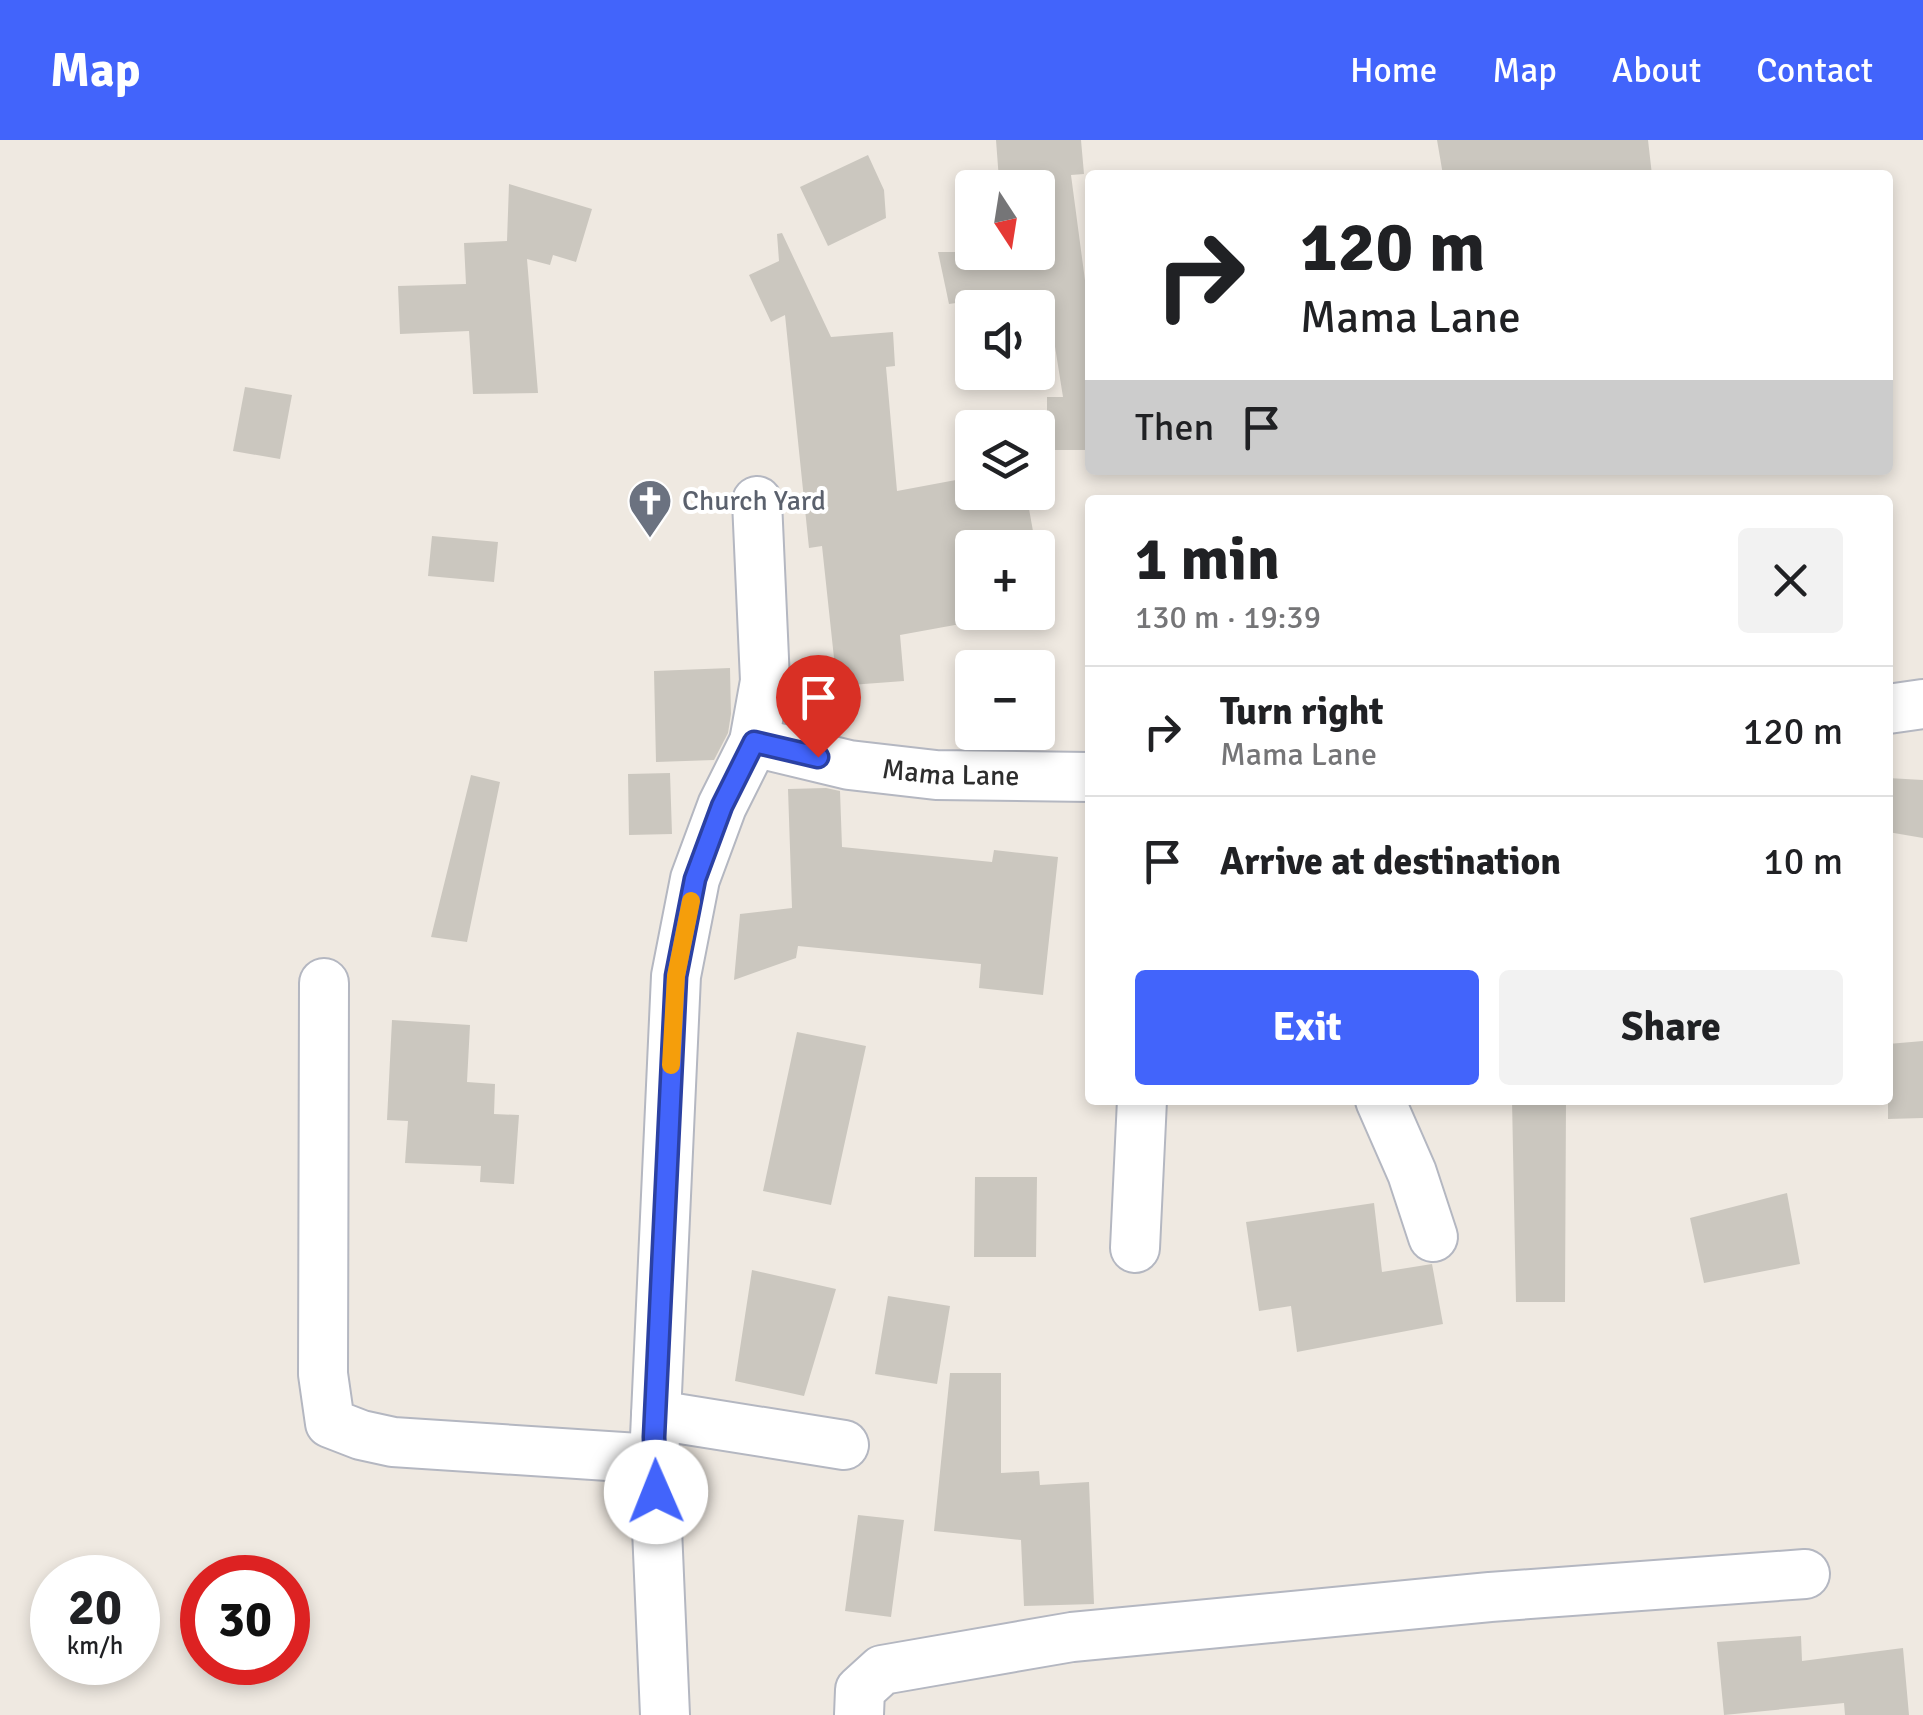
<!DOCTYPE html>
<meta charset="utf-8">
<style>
:root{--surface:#fff;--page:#f2f2f2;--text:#202124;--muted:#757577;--line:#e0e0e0;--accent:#4264fb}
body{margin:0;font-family:Signika,sans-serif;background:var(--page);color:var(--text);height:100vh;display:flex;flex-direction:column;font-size:38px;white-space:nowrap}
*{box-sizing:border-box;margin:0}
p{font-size:32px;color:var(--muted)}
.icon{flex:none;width:55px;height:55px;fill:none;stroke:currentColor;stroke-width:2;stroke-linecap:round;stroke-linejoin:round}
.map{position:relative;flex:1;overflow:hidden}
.sheet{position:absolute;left:1085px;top:355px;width:808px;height:610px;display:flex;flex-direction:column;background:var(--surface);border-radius:10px;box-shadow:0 5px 15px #0003}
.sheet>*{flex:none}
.top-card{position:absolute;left:1085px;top:30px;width:808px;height:305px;border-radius:10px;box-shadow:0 5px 15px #0003;background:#fff;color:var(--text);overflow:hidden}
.needle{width:65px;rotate:168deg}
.buttons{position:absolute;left:955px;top:30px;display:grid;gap:20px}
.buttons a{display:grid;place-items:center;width:100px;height:100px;border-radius:10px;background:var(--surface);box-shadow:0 5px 15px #0003;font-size:50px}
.speed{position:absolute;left:30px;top:1415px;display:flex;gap:20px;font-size:50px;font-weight:700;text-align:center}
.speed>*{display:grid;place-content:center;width:130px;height:130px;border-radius:50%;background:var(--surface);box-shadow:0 5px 15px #0003;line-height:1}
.speed small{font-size:25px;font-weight:400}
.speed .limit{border:15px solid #d22;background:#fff;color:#111}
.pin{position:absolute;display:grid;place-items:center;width:85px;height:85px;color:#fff;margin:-102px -42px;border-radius:50% 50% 50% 0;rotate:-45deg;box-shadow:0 0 10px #0007}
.pin .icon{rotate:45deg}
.me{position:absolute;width:110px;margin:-55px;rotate:359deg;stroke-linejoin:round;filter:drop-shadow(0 0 8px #0008)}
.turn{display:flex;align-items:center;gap:35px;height:210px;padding:0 50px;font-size:45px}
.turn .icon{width:130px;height:130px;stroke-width:2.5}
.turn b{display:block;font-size:70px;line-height:85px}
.then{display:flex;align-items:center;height:95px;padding:0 50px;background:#0003;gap:20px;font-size:38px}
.round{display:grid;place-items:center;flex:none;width:105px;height:105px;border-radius:10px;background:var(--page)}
.head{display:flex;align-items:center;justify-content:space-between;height:170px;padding:0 50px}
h1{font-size:60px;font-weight:700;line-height:75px}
.button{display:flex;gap:20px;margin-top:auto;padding:20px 50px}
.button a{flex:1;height:115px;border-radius:10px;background:var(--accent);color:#fff;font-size:40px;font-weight:700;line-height:115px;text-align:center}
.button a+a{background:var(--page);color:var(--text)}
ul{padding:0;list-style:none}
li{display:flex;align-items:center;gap:30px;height:130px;padding:0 50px;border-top:2px solid var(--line)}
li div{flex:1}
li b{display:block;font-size:38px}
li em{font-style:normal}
header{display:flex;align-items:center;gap:60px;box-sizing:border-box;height:140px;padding:0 50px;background:var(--accent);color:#fff}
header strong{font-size:48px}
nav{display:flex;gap:55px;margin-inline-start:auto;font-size:35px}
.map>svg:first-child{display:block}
.building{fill:#cbc7bf}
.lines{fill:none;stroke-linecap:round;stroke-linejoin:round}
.minor-casing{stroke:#b4b7c1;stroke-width:52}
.minor{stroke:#fff;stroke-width:48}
.route-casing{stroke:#2b41a3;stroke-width:25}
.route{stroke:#4264fb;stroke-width:18}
.slow{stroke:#f59e0b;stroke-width:18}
.labels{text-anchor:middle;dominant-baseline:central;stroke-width:8;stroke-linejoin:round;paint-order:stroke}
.worship-label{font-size:28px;fill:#5b616d;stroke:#fff;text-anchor:start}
.street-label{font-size:28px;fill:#2e2e2e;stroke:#fff}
</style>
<header>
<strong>Map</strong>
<nav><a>Home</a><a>Map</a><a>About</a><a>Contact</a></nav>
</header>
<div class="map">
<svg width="1923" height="1575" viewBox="0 0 1923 1575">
<rect width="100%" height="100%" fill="#efe9e1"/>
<path class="building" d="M996 0H1081L1084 34 1071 35 1090 178V310H1047V257H1063L1046 150 949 164 938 112H1038V37L999 40Z
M1437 0H1648L1652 35H1443Z
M868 15 884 50 886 78 828 106 800 47Z
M509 44 592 69 576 122 553 115 550 125 527 119 538 253 473 254 469 191 400 194 398 146 466 144 464 103 507 101Z
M782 93 831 197 893 192 895 226 886 227 897 351 972 337V352H1026L1036 408H972V472H1026L900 495 904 541 837 546 822 406 809 408 785 175 771 182 749 135 779 121 777 94Z
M245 247 292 255 280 319 233 311Z
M432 396 498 402 494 442 428 436Z
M730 528 731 574 728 593 714 620 656 622 654 531Z
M670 633 672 694 629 695 628 634Z
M471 635 500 642 467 802 431 797Z
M1888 638 1923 640V698L1888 692Z
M826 648 840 651 842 707 992 722 994 710 1058 717 1043 855 979 848 981 824 798 806 796 818 734 840 740 774 792 768 788 649Z
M392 880 470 885 467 942 495 944 494 974 519 975 514 1044 480 1042 481 1026 405 1023 408 981 387 980Z
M797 892 866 906 831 1065 763 1051Z
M1923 901V978L1888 979V904Z
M1512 960H1566L1565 1162H1516Z
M975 1037H1037L1036 1117H974Z
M1787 1053 1800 1124 1704 1143 1690 1078Z
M1374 1063 1382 1132 1432 1124 1443 1184 1297 1212 1291 1166 1259 1171 1246 1082Z
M752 1130 836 1149 804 1256 735 1241Z
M888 1156 950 1166 937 1244 875 1234Z
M950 1233H1001V1333L1039 1331 1040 1345 1089 1342 1094 1464 1024 1466 1021 1400 934 1391Z
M858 1375 904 1380 891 1477 845 1471Z
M1801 1496 1802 1521 1903 1508 1909 1575H1845L1844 1563 1724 1575 1717 1502Z"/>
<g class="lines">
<defs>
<g id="minor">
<path d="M1888 569 1923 564"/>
<path id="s1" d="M754 602 849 625 936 635 1090 637"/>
<path d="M324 843 323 1234 330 1283 361 1295 393 1302 654 1319"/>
<path d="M1380 960 1412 1033 1433 1097"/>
<path d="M1135 1108 1142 960"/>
<path d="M656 1275 844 1305"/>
<path d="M665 1575 654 1319 676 836 695 739 722 666 754 602 765 541 757 361"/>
<path d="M859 1575 860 1550 882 1530 1072 1497 1490 1457 1805 1434"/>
</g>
</defs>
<use href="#minor" class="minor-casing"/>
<use href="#minor" class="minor"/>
</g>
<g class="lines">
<defs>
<path id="route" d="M656 1352 654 1297 676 836 695 739 722 666 754 602 818 617"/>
</defs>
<use href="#route" class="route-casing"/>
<use href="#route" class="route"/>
<path class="slow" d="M671 925 676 836 691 761"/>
</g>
<defs>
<symbol id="church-pin" viewBox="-11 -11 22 30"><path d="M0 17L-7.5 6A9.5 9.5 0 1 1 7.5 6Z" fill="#6b7280" stroke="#fff"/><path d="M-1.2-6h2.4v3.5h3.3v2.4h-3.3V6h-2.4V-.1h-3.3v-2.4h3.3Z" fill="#fff"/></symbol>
</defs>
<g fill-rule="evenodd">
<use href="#church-pin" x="625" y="336" width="50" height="68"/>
</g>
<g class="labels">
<g class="worship-label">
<text x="682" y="361">Church Yard</text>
</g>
<g class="street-label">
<text stroke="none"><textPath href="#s1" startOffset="200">Mama Lane</textPath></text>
</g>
</g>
</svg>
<div class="buttons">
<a><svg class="needle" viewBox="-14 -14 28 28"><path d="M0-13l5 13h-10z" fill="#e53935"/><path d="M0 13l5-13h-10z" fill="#757577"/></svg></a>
<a><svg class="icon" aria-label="sound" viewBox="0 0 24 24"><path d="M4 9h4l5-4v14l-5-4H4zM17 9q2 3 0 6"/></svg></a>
<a><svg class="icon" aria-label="layers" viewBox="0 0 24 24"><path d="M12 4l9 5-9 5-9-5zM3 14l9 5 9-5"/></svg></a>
<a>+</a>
<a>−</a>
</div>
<div class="speed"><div>20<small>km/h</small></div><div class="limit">30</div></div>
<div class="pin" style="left:818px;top:617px;background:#d93025"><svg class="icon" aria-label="arrive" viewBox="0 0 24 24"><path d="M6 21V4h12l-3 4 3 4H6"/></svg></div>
<svg class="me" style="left:656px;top:1352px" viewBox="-20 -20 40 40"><circle r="19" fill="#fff"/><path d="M0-13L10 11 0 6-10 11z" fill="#4264fb"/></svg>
<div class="top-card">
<div class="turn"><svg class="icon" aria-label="right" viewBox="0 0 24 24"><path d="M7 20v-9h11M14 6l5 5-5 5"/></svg><div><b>120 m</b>Mama Lane</div></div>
<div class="then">Then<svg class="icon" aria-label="arrive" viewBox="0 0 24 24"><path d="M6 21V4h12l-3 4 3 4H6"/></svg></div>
</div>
<section class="sheet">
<div class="head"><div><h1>1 min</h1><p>130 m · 19:39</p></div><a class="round"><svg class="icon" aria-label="close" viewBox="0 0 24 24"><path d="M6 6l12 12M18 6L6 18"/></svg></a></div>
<ul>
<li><svg class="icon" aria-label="right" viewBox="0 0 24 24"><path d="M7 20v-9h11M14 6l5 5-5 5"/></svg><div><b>Turn right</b><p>Mama Lane</p></div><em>120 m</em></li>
<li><svg class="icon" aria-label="arrive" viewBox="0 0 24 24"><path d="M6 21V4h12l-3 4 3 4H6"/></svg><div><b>Arrive at destination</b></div><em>10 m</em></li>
</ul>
<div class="button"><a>Exit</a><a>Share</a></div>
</section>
</div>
